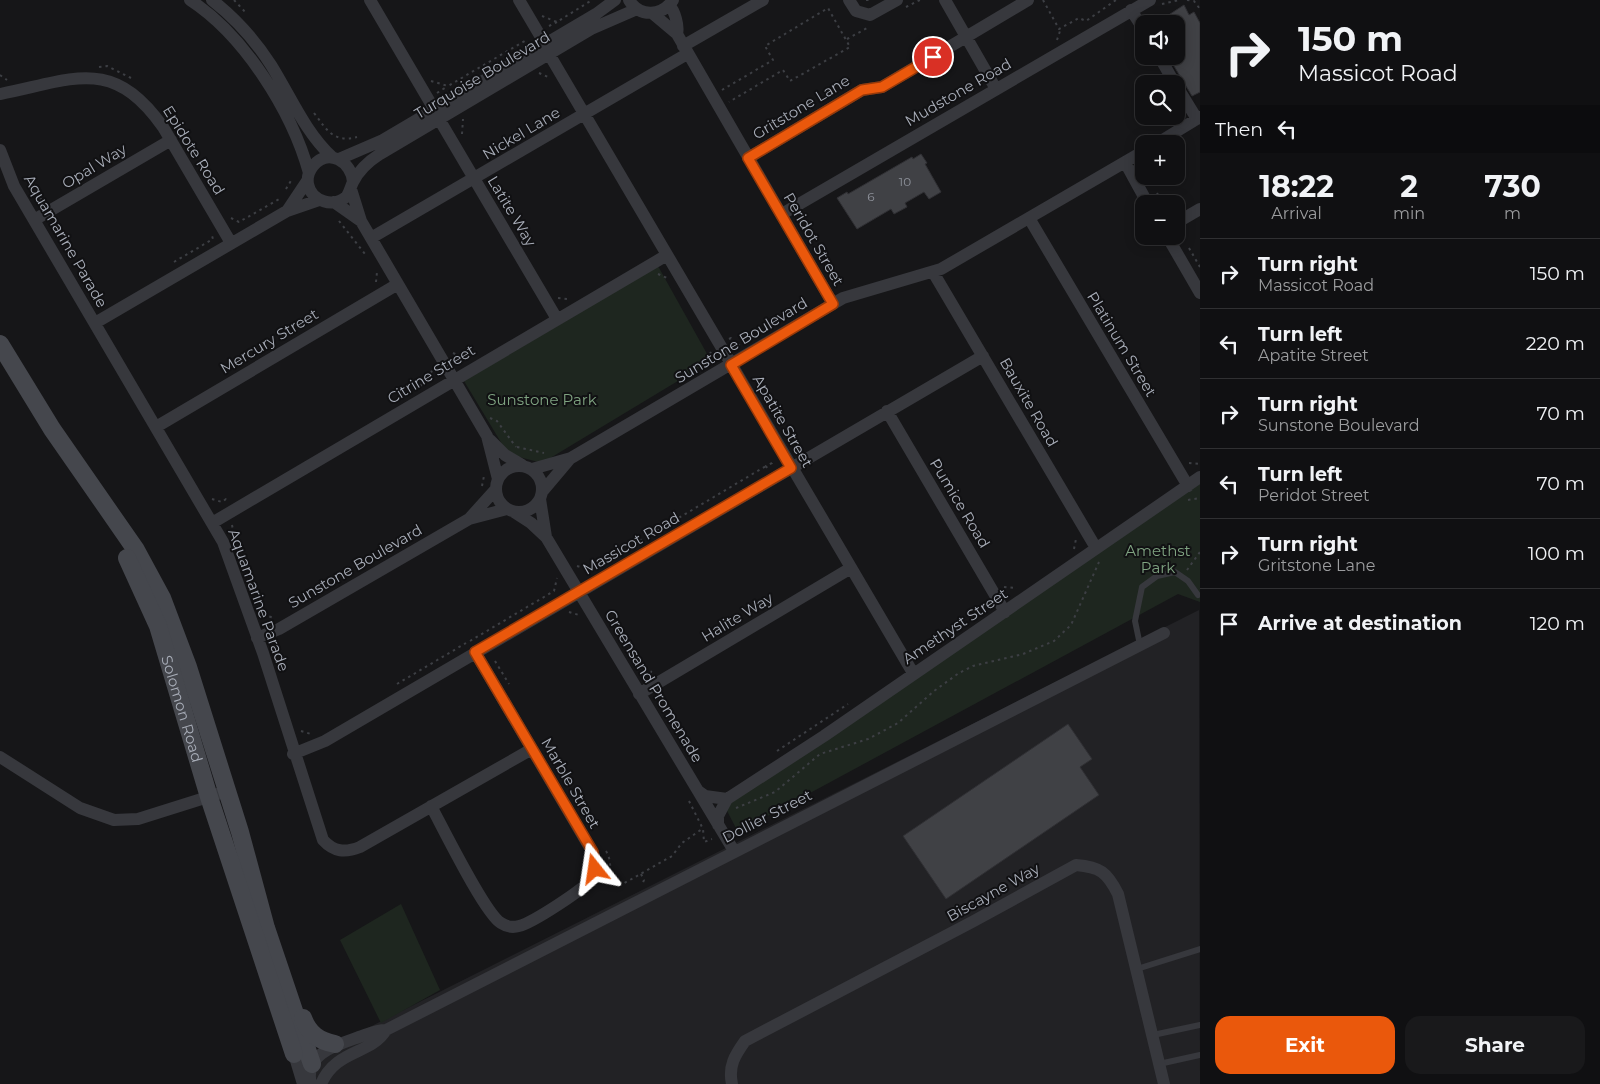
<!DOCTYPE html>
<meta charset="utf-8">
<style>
:root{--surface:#101012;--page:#19191b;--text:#f1f3f6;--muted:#9c9d9f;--line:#303032;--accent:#ea580c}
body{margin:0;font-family:Montserrat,sans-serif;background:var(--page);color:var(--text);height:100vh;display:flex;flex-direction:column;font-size:19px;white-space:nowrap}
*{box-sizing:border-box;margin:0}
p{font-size:16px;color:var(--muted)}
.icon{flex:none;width:28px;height:28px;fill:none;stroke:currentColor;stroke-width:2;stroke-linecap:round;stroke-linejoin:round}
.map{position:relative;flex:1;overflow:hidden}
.sheet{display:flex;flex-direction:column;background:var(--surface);width:400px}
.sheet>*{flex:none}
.guide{background:#101012;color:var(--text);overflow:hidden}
.controls{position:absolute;left:1135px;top:15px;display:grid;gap:10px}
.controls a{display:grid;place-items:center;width:50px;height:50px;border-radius:10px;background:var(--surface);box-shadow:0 2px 12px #0003,0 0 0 1px var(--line);font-size:25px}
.pin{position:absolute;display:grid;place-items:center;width:42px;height:42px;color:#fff;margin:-21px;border:2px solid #fff;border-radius:50%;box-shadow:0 1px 5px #0007}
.me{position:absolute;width:55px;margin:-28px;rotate:345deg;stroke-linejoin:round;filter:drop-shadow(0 0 4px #0008)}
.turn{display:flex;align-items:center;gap:18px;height:105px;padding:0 15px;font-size:22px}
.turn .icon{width:65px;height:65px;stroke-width:2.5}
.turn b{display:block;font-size:35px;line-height:42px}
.then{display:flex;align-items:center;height:48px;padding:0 15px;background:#0003;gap:10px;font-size:19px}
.eta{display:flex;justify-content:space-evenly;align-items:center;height:85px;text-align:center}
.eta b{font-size:30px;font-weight:700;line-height:35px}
.action{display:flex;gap:10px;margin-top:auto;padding:10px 15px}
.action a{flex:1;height:58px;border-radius:15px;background:var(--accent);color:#fff;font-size:20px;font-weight:700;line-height:58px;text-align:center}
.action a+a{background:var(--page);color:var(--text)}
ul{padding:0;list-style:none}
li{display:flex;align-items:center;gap:15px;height:70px;padding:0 15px;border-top:1px solid var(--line)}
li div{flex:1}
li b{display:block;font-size:19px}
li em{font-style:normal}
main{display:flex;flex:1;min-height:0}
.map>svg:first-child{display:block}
.built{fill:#222225}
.green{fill:#1e261f}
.building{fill:#404145;stroke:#303034}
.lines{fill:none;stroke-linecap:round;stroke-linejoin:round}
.path{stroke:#3d3f44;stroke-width:2;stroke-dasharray:2.5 4;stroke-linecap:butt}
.lane{stroke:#37383d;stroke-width:6}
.street{stroke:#37383d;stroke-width:12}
.secondary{stroke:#45474d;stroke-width:18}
.route-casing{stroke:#983908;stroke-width:12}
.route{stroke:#ea580c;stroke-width:9}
.labels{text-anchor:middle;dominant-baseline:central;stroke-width:4;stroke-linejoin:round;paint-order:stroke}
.number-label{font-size:12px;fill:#8e929b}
.street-label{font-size:15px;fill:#a8adb8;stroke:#111113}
.park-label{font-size:15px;fill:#7fa381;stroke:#111113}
</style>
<main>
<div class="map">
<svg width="1200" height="1084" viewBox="0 0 1200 1084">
<rect width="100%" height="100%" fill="#161618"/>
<path class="built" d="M1199 610 1200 1084H310L326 1049Z"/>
<path class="green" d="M658 266 711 361 542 463 508 454 464 381Z
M1200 480V602L1178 594 738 832 725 807Z
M401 904 440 990 381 1023 340 940Z"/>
<path class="building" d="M1184 5 1189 15 1194 12 1200 23V92L1192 96 1168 56H1176V24H1167L1164 18Z
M921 154 927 163 925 164 941 192 929 199 924 192 905 203 907 207 894 214 891 209 857 229 837 198 847 192 848 194 912 157 913 159Z
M1068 724 1092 759 1080 767 1099 795 946 899 903 836Z"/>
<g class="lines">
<path class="path" d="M234 0 247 14
M866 0H869
M1043 0 1059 29 1079 18 1086 21 1116 0
M1187 0 1194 1 1200 9
M1162 4 1179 0
M906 7 920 0
M542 16 557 22 592 0
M549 26 557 22
M847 39 869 27
M1057 40 1061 28
M99 67 107 66 131 78
M539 73 548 77
M0 75 7 80
M431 81 448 86 528 39
M722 90 773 60 765 46 828 8 850 47 790 81 783 70 729 102
M437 93 448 86
M314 113C327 130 333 143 357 137
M462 134 463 119
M1140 139 1149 134
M286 189 292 179
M1157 193 1163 204
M34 195 43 200
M231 218 239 222 281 198
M339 221 365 254
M1189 248 1200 267
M174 262 213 239 212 236
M658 274 667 278
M376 282 377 272
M93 298 105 302
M558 298 568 299
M729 339 731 338 735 344 740 345
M453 353 467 359
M704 365 711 352
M422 386 420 384 429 379 433 367
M490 418 497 421 516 447
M517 447 544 453
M1189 463 1200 464
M767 468 766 466 772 463 773 459
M482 486 484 476
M212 499 222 502 226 499 228 501
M1188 500 1200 498
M232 525 234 535
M1074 549 1076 539
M577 566 591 570 766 466
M1187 570 1200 552
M1004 587 1017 588
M569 612 579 615
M263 615 275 618
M470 641 554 591 557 578
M495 661 509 684
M638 668 652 672
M397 684 466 643
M660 704 662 694
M301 731 311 734
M777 751 848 704
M689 801 703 829 704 842 712 839
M736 808 775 792 820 754 868 739 898 723 934 691 959 673 973 666 1023 654 1054 641 1071 625 1099 562
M606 851C613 862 608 874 614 884L621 885 672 856 682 843 702 829
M641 874 644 880 642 885"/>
<path class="lane" d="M1140 645 1135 621 1142 587 1157 576 1175 572 1188 581 1198 595
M1137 969 1200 949
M1153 1035 1200 1025
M1159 1064 1200 1055"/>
<path class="street" d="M190 0C244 35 292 111 309 173
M212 0C235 18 255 40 271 65 291 97 305 132 332 157
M370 0 434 109
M519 0 545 44
M629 0C640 18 662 16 673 0
M849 0 856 11 870 15 897 0
M945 0 996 89
M669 5C675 11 679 26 677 34
M1131 10 1144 30
M652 13 677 34 833 304
M683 46 763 0
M549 54 913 673
M1159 56 1175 84
M1176 85 1197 119
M0 94C73 80 112 55 163 127L231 243
M439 119 557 319
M1156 144 1200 117
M0 150 14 186 223 542 263 653 323 840C334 852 345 853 360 847L532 749
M748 158 862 90 882 87 1028 0
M339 159 383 140 596 14 615 0
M1125 162 1148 204
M353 182C352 162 328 147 313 166 309 171 307 178 308 184 311 201 334 209 347 196 350 191 351 186 353 182 359 170 369 161 380 154L591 29 637 9
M351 189 361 221 487 436 498 479
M334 202 361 221
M287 211 307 181
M782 214 1150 0
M1029 218 1188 486
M34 220 171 140
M1176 223 1200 209
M1167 236 1200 293
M371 238 687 54
M933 272 1096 548
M95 323 287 211 319 200
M887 411 1005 612
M156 427 398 284
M490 440 505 455 522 465
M496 489a23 23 0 1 1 46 0a23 23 0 1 1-46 0Z
M532 469 571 458 843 298 941 269 1144 151
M542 492 569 460
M540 499 546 537
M514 512 531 523 546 537 734 851
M469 519 507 509
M212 523 667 255
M257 638 279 629 469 519 496 489
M639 694 851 568
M293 754 325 741 983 356
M0 757 80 808 114 820 138 819 227 791
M698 791 705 796 727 799 718 816V825
M727 799 824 736 1200 477
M431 806C443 828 485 914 501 923 507 927 512 928 519 926 532 923 585 889 592 878 597 869 596 861 593 853L475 652
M294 1054 303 1084
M311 1084C303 1054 336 1045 359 1037 368 1034 376 1030 386 1030L1164 633
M321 1084C336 1049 371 1055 386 1030
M732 1084C728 1066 735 1055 745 1041L972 922 1076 865C1100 867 1107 872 1118 894L1164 1084"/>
<g class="secondary">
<path d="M0 344 52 429 136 550 162 598 188 667 240 832 266 928 312 1064"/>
<path id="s1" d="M127 558 158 626 209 797 294 1054"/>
<path d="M303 1018C309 1034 319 1041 335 1044"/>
</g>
</g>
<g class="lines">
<defs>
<path id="route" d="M595 869 593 852 475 652 791 468 731 365 833 304 748 158 862 90 882 87 933 57"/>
</defs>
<use href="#route" class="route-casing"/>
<use href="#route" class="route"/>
</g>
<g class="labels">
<g class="number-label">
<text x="905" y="181">10</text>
<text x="871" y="196">6</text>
</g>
<g class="street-label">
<text transform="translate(482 75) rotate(-31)">Turquoise Boulevard</text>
<text transform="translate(958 92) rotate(-30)">Mudstone Road</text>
<text transform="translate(801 107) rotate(-31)">Gritstone Lane</text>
<text transform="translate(521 133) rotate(-31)">Nickel Lane</text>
<text transform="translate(194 150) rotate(58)">Epidote Road</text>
<text transform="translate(94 166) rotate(-31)">Opal Way</text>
<text transform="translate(512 211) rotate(59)">Latite Way</text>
<text transform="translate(814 239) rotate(60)">Peridot Street</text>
<text transform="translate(66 241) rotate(60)">Aquamarine Parade</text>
<text transform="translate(741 340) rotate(-31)">Sunstone Boulevard</text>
<text transform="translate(269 341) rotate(-31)">Mercury Street</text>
<text transform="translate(1122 344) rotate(59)">Platinum Street</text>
<text transform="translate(431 374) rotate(-31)">Citrine Street</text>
<text transform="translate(1029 402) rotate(60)">Bauxite Road</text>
<text transform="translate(783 421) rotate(60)">Apatite Street</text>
<text transform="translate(960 503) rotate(59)">Pumice Road</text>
<text transform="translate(631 543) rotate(-30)">Massicot Road</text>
<text transform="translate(355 566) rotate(-30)">Sunstone Boulevard</text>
<text transform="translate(259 600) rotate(70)">Aquamarine Parade</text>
<text transform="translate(737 617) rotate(-31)">Halite Way</text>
<text transform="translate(955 626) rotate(-34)">Amethyst Street</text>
<text transform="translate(654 686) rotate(59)">Greensand Promenade</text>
<text stroke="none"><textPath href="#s1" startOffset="161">Solomon Road</textPath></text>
<text transform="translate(571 783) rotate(60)">Marble Street</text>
<text transform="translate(767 816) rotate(-27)">Dollier Street</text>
<text transform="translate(993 892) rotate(-29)">Biscayne Way</text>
</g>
<g class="park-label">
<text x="542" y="399">Sunstone Park</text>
<text x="1158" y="550">Amethst<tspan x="1158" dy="17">Park</tspan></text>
</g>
</g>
</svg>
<div class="controls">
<a><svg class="icon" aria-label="sound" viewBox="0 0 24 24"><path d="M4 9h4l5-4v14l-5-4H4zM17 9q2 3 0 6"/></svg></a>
<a><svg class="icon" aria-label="search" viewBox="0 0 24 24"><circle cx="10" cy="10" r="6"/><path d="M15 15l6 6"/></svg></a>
<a>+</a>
<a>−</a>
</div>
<div class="pin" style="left:933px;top:57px;background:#d93025"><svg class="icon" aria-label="arrive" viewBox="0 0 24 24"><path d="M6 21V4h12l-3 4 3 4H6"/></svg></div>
<svg class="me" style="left:595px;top:869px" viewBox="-20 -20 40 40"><path d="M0-17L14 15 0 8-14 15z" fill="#ea580c" stroke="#fff" stroke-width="4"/></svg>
</div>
<section class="sheet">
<div class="guide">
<div class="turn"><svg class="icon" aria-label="right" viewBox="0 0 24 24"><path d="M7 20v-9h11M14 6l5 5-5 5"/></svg><div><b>150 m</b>Massicot Road</div></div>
<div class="then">Then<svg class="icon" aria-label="left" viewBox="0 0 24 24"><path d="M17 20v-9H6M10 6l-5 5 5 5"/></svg></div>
</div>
<div class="eta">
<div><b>18:22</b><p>Arrival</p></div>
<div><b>2</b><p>min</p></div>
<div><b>730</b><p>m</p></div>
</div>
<ul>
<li><svg class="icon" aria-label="right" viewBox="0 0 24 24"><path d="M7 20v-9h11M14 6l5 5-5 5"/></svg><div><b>Turn right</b><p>Massicot Road</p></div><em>150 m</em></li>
<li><svg class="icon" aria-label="left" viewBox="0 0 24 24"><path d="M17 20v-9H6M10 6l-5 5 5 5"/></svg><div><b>Turn left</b><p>Apatite Street</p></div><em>220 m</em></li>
<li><svg class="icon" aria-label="right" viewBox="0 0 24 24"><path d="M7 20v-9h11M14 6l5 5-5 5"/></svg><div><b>Turn right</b><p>Sunstone Boulevard</p></div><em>70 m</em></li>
<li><svg class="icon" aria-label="left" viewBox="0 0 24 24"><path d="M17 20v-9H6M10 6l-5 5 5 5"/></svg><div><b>Turn left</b><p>Peridot Street</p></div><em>70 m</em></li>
<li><svg class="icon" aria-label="right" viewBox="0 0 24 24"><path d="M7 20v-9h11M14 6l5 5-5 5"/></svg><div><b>Turn right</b><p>Gritstone Lane</p></div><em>100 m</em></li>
<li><svg class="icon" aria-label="arrive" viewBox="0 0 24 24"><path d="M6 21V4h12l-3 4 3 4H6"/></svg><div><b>Arrive at destination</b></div><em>120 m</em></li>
</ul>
<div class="action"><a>Exit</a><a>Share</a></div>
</section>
</main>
